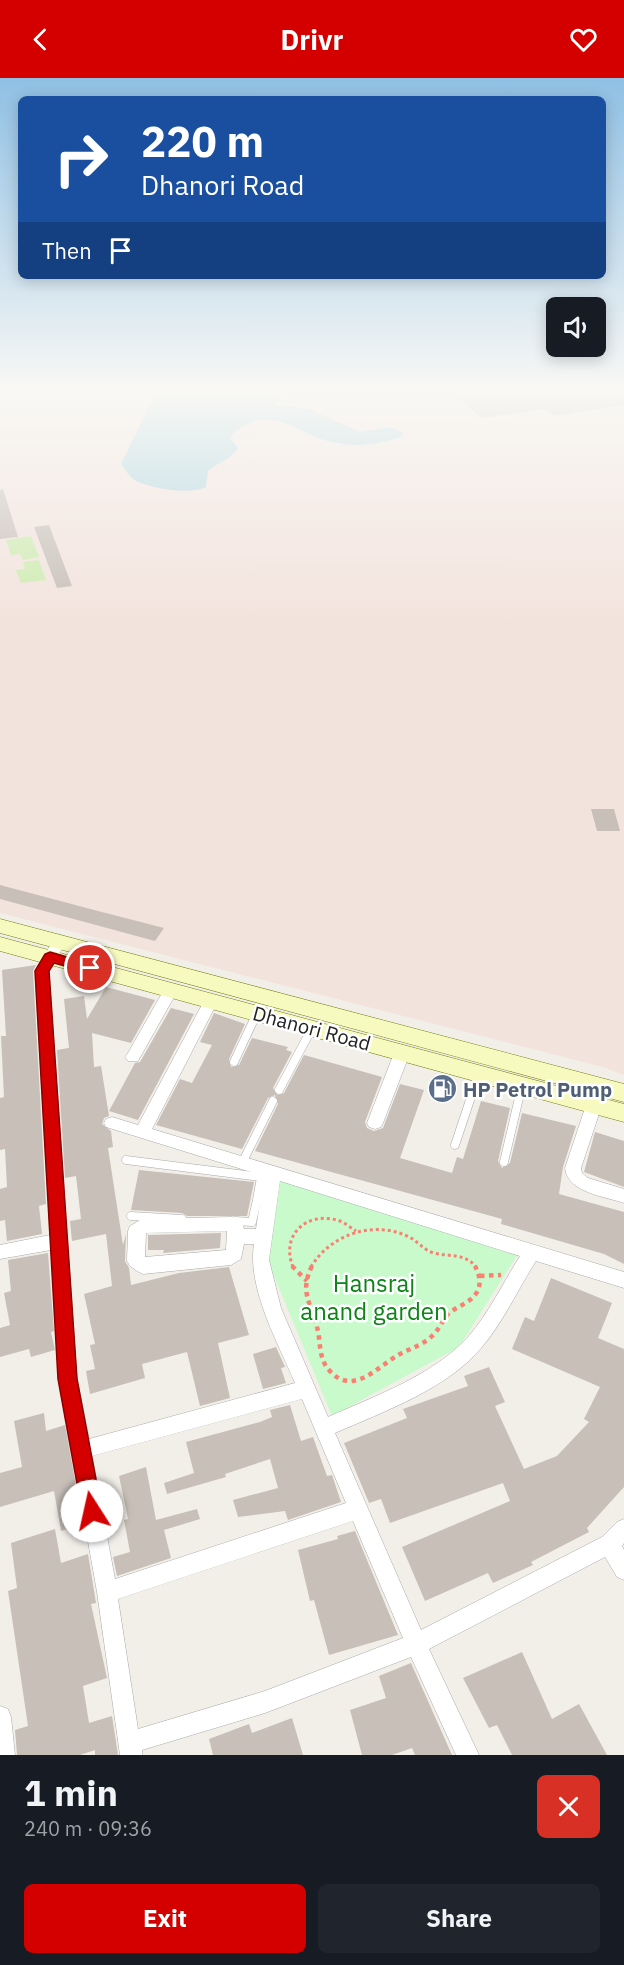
<!DOCTYPE html>
<meta charset="utf-8">
<style>
:root{--surface:#171b24;--page:#20242c;--text:#f1f3f6;--muted:#9ea1a6;--accent:#d40000}
body{margin:0;font-family:"IBM Plex Sans",sans-serif;background:var(--page);color:var(--text);height:100vh;display:flex;flex-direction:column;font-size:22px;white-space:nowrap}
*{box-sizing:border-box;margin:0}
p{font-size:20px;color:var(--muted)}
.icon{flex:none;width:33px;height:33px;fill:none;stroke:currentColor;stroke-width:2;stroke-linecap:round;stroke-linejoin:round}
.map{position:relative;height:1677px;overflow:hidden}
.sheet{display:flex;flex-direction:column;background:var(--surface);flex:1}
.sheet>*{flex:none}
.top-card{position:absolute;left:18px;top:18px;width:588px;height:183px;border-radius:9px;box-shadow:0 3px 15px #0003;background:#1a4fa0;color:#fff;overflow:hidden}
.buttons{position:absolute;left:546px;top:219px;display:grid;gap:12px}
.buttons a{display:grid;place-items:center;width:60px;height:60px;border-radius:9px;background:var(--surface);box-shadow:0 3px 15px #0003;font-size:30px}
.pin{position:absolute;display:grid;place-items:center;width:51px;height:51px;color:#fff;margin:-26px;border:3px solid #fff;border-radius:50%;box-shadow:0 2px 6px #0007}
.me{position:absolute;width:66px;margin:-33px;rotate:350deg;stroke-linejoin:round;filter:drop-shadow(0 0 4px #0008)}
.turn{display:flex;align-items:center;gap:21px;height:126px;padding:0 24px;font-size:27px}
.turn .icon{width:78px;height:78px;stroke-width:2.5}
.turn b{display:block;font-size:42px;line-height:51px}
.then{display:flex;align-items:center;height:57px;padding:0 24px;background:#0003;gap:12px;font-size:22px}
.round{display:grid;place-items:center;flex:none;width:63px;height:63px;border-radius:9px;background:var(--page)}
.summary{display:flex;align-items:center;justify-content:space-between;height:102px;padding:0 24px}
h1{font-size:36px;font-weight:700;line-height:45px}
.button{display:flex;gap:12px;margin-top:auto;padding:12px 24px}
.button a{flex:1;height:69px;border-radius:9px;background:var(--accent);color:#fff;font-size:24px;font-weight:700;line-height:69px;text-align:center}
.button a+a{background:var(--page);color:var(--text)}
header{display:flex;justify-content:space-between;align-items:center;height:78px;padding:0 24px;background:var(--accent);color:#fff;font-size:27px;font-weight:700}
.map>svg:first-child{display:block}
.military{fill:#f3e3dd}
.grass{fill:#cdebb0}
.park{fill:#c8facc}
.water{fill:#aad3df}
.building{fill:#c7bfb8}
.lines{fill:none;stroke-linecap:round;stroke-linejoin:round}
.service-casing{stroke:#a9a9a9;stroke-width:9}
.minor-casing{stroke:#a9a9a9;stroke-width:1}
.secondary-casing{stroke:#707d05;stroke-width:1}
.path-far1{stroke:#fa8072;stroke-width:3;stroke-dasharray:3 3;stroke-linecap:butt}
.path{stroke:#fa8072;stroke-width:4.5;stroke-dasharray:4.5 4.5;stroke-linecap:butt}
.service{stroke:#fff;stroke-width:8}
.minor{fill:#fff;fill-rule:evenodd}
.secondary{fill:#f7fabf;fill-rule:evenodd}
.route{fill:#d40000;stroke:#8a0000;stroke-width:1.5}
.labels{text-anchor:middle;dominant-baseline:central;stroke-width:5;stroke-linejoin:round;paint-order:stroke}
.street-label{font-size:20px;fill:#222;stroke:#fff}
.service-label{font-size:20px;font-weight:bold;fill:#4e5e75;stroke:#fff;text-anchor:start}
.near-park-label{font-size:24px;fill:#0c8416;stroke:#fff}
</style>
<header><svg class="icon" aria-label="back" viewBox="0 0 24 24"><path d="M15 5l-7 7 7 7"/></svg>Drivr<svg class="icon" aria-label="heart" viewBox="0 0 24 24"><path d="M12 20l-8-8c-3-5 5-10 8-4 3-6 11-1 8 4z"/></svg></header>
<div class="map">
<svg width="624" height="1677" viewBox="0 0 624 1677">
<rect width="100%" height="100%" fill="#f2efe9"/>
<path class="military" d="M0 314H624V997L603 989 0 835Z"/>
<path class="grass" d="M31 458 39 479 23 482 20 476 11 477 6 462Z
M39 482 46 502 21 505 16 492 25 491 23 484Z"/>
<path class="park" d="M279 1102 518 1176 459 1269 332 1338 267 1181Z"/>
<path class="water" d="M165 314H285L275 327 309 331 360 354 390 349 403 355 401 359C377 366 357 370 332 364 294 355 272 323 232 356L231 361 238 370C230 383 219 383 208 393L206 409C189 417 154 411 136 403 130 400 125 391 121 386L151 325Z"/>
<path class="building" d="M487 314H532L541 321 593 314H624V327L553 338 545 331 482 340 455 319Z
M3 411 18 459 0 461V412Z
M49 447 72 508 57 510 34 449Z
M591 731H614L620 753H597Z
M0 807 98 833 164 850 155 863 0 821Z
M36 887 33 893 46 1126 39 1128 42 1156 7 1163 5 1142 0 1143V1111L7 1109 5 1071 0 1072V1020L4 1019 1 958H6L2 892Z
M106 909 155 922 131 965 92 955 94 989 101 988 109 1038 104 1040 102 1046 111 1053 113 1069 108 1070 123 1167 126 1156 125 1183 129 1190 131 1207 179 1195 229 1189 249 1257 218 1265 230 1320 200 1328 187 1274 142 1286 145 1300 90 1316 86 1293 95 1291 90 1267 95 1266 84 1216 112 1208 106 1156 72 1163 70 1143 81 1141 76 1098 65 1100 57 972 69 970 64 921 84 918 87 941Z
M171 930 194 936 138 1042 109 1033 135 985 140 984Z
M214 935 245 946 229 981 231 989 239 987 252 960 288 969 286 972 292 974 273 1010 277 1017 284 1015 304 977 382 999 365 1044 367 1050 374 1053 383 1050 400 1006 424 1012 400 1080 452 1095 457 1079 463 1081 481 1023 510 1030 498 1083 502 1090 510 1085 522 1035 576 1048 563 1089 559 1116 624 1134V1186L604 1176 501 1146 502 1141 255 1073 278 1026 275 1017 268 1020 242 1071 156 1047 180 1001 192 1005 212 967 200 964Z
M595 1054 624 1063V1109L584 1094Z
M139 1092 254 1104 247 1138H187L182 1135 131 1132Z
M221 1155 220 1170 163 1175 164 1172H148V1157Z
M48 1175 54 1253 51 1254 55 1272 31 1279 29 1271 0 1279V1250L10 1247 4 1215 11 1213 8 1182Z
M551 1200 612 1225 598 1260 624 1271V1409L587 1450 589 1454 531 1484 533 1487 493 1505 488 1495 425 1523 402 1469 510 1423 503 1405 390 1445 381 1421 369 1425 344 1365 407 1340 403 1331 468 1308 464 1298 489 1289 505 1324 495 1328 524 1391 557 1378 589 1344 584 1341 600 1309 512 1271 525 1239 534 1243Z
M276 1269 285 1289 281 1290 286 1305 263 1311 253 1276Z
M290 1327 301 1363 313 1359 327 1398 332 1397 341 1424 288 1442 285 1433 238 1439 233 1422 278 1410 270 1381 225 1396 226 1399 167 1416 164 1405 194 1395 186 1364 260 1344 272 1339 270 1332Z
M44 1335 46 1353 65 1347 83 1446 61 1453 54 1413 0 1429V1395L22 1389 14 1343Z
M146 1389 156 1442 197 1431 200 1441 164 1452 171 1480 117 1498 113 1479 130 1474 124 1442 128 1441 119 1398Z
M55 1451 61 1485 88 1476 96 1525 91 1526 107 1600 83 1608 89 1645 112 1638 118 1677H95V1672L80 1677H17L15 1652 28 1648 8 1513 17 1510 11 1465Z
M355 1453 398 1557 329 1577 314 1522 310 1523 298 1472 338 1461 337 1458Z
M522 1574 552 1641 579 1626 607 1677H512L497 1647 489 1650 463 1600Z
M411 1585 452 1677H415L412 1670 392 1677H362L350 1632 386 1620 379 1598Z
M292 1640 303 1677H213L209 1661 249 1646 252 1655Z"/>
<g class="lines">
<defs>
<path id="service" d="M234 984 257 935
M279 1012 311 952
M455 1067 479 995
M126 1082 261 1099 257 1122 268 1123
M504 1084 522 1007
M242 1085 273 1023
M131 1138 182 1141
M235 1143 252 1144 257 1122"/>
<path id="minor" d="M59 859 66 864 49 893 77 1301 89 1361 295 1305C278 1265 247 1210 254 1166H244L241 1181 231 1187 143 1196 137 1193 130 1188 127 1183 128 1153 130 1148 142 1141 232 1139 242 1143 244 1151H256L264 1098 106 1049 104 1045 106 1041 112 1039 138 1047 206 919H216L218 923 152 1051 624 1194V1210L536 1183C518 1211 504 1243 482 1269 449 1310 383 1334 335 1355L421 1552 602 1459 617 1444 624 1441V1465L622 1468 624 1472V1502L617 1499 605 1479 429 1571 479 1677H456L411 1579 265 1635 142 1672V1677H120L97 1514 59 1301 51 1172 0 1181V1167L50 1157 35 893 54 861ZM280 1103 520 1178C503 1205 489 1235 468 1259 432 1298 375 1318 328 1339L281 1230 269 1182ZM227 1153 226 1172 145 1179 146 1155ZM302 1321 346 1425 115 1501 92 1378ZM353 1443 403 1560 265 1613 138 1651 118 1521Z
M171 907 176 908 178 912 138 983H128L125 979 128 975 166 908Z
M402 969 407 971 410 975 383 1045 381 1049 375 1051 369 1049 367 1045 394 975 397 971Z
M594 1021 600 1023 602 1027 581 1090 582 1095 588 1100 624 1111V1125C604 1118 568 1115 565 1090L586 1027 588 1023Z
M0 1628 8 1631 11 1639 15 1677H0Z"/>
<path id="secondary" d="M0 841 624 1006V1024L0 855Z
M0 859 624 1026V1044L0 873Z"/>
</defs>
<use href="#service" class="service-casing"/>
<use href="#minor" class="minor-casing"/>
<use href="#secondary" class="secondary-casing"/>
<path class="path-far1" d="M293 1189C280 1157 307 1132 340 1143 345 1145 351 1150 356 1153
M311 1189C330 1157 372 1142 407 1158 417 1162 423 1172 434 1175 450 1179 465 1175 476 1189"/>
<path class="path" d="M292 1188 307 1203
M312 1188C299 1214 311 1225 317 1249 321 1263 318 1280 329 1292 353 1320 379 1287 400 1276 411 1270 423 1267 432 1258 439 1252 442 1243 448 1236 457 1228 471 1225 477 1214 482 1205 479 1196 475 1188
M480 1198 501 1197"/>
<use href="#service" class="service"/>
<use href="#minor" class="minor"/>
<use href="#secondary" class="secondary"/>
</g>
<linearGradient id="sky" x2="0" y2="1"><stop stop-color="#8fc0e4"/><stop offset="0.57" stop-color="#f9f8f5"/><stop offset="1" stop-color="#f9f8f5" stop-opacity="0"/></linearGradient>
<rect width="624" height="548" fill="url(#sky)"/>
<path class="route" d="M50 874 95 887 98 890 90 895 54 885 49 893 77 1301 102 1433 99 1440 92 1443 85 1440 82 1433 58 1301 35 893 45 876Z"/>
<defs>
<symbol id="fuel-disc" viewBox="-11 -11 22 22"><circle r="9.5" fill="#5c6f8a" stroke="#fff"/><path d="M-5.5-6h7V0h2V4h1.3V-2.5L3-4.5l.8-.8L6-3V5H2.5V1h-1V6h-7ZM-4.2-4.7v3.2H.2V-4.7Z" fill="#fff"/></symbol>
</defs>
<g fill-rule="evenodd">
<use href="#fuel-disc" x="426" y="994" width="33" height="33"/>
</g>
<g class="labels">
<g class="street-label">
<text transform="translate(312 950) rotate(15)">Dhanori Road</text>
</g>
<g class="service-label">
<text x="463" y="1011">HP Petrol Pump</text>
</g>
<g class="near-park-label">
<text x="374" y="1205">Hansraj<tspan x="374" dy="28">anand garden</tspan></text>
</g>
</g>
</svg>
<div class="buttons">
<a><svg class="icon" aria-label="sound" viewBox="0 0 24 24"><path d="M4 9h4l5-4v14l-5-4H4zM17 9q2 3 0 6"/></svg></a>
</div>
<div class="pin" style="left:90px;top:890px;background:#d93025"><svg class="icon" aria-label="arrive" viewBox="0 0 24 24"><path d="M6 21V4h12l-3 4 3 4H6"/></svg></div>
<svg class="me" style="left:92px;top:1433px" viewBox="-20 -20 40 40"><circle r="19" fill="#fff"/><path d="M0-13L10 11 0 6-10 11z" fill="#d40000"/></svg>
<div class="top-card">
<div class="turn"><svg class="icon" aria-label="right" viewBox="0 0 24 24"><path d="M7 20v-9h11M14 6l5 5-5 5"/></svg><div><b>220 m</b>Dhanori Road</div></div>
<div class="then">Then<svg class="icon" aria-label="arrive" viewBox="0 0 24 24"><path d="M6 21V4h12l-3 4 3 4H6"/></svg></div>
</div>
</div>
<section class="sheet">
<div class="summary"><div><h1>1 min</h1><p>240 m · 09:36</p></div><a class="round" style="background:#d93025;color:#fff"><svg class="icon" aria-label="close" viewBox="0 0 24 24"><path d="M6 6l12 12M18 6L6 18"/></svg></a></div>
<div class="button"><a>Exit</a><a>Share</a></div>
</section>
